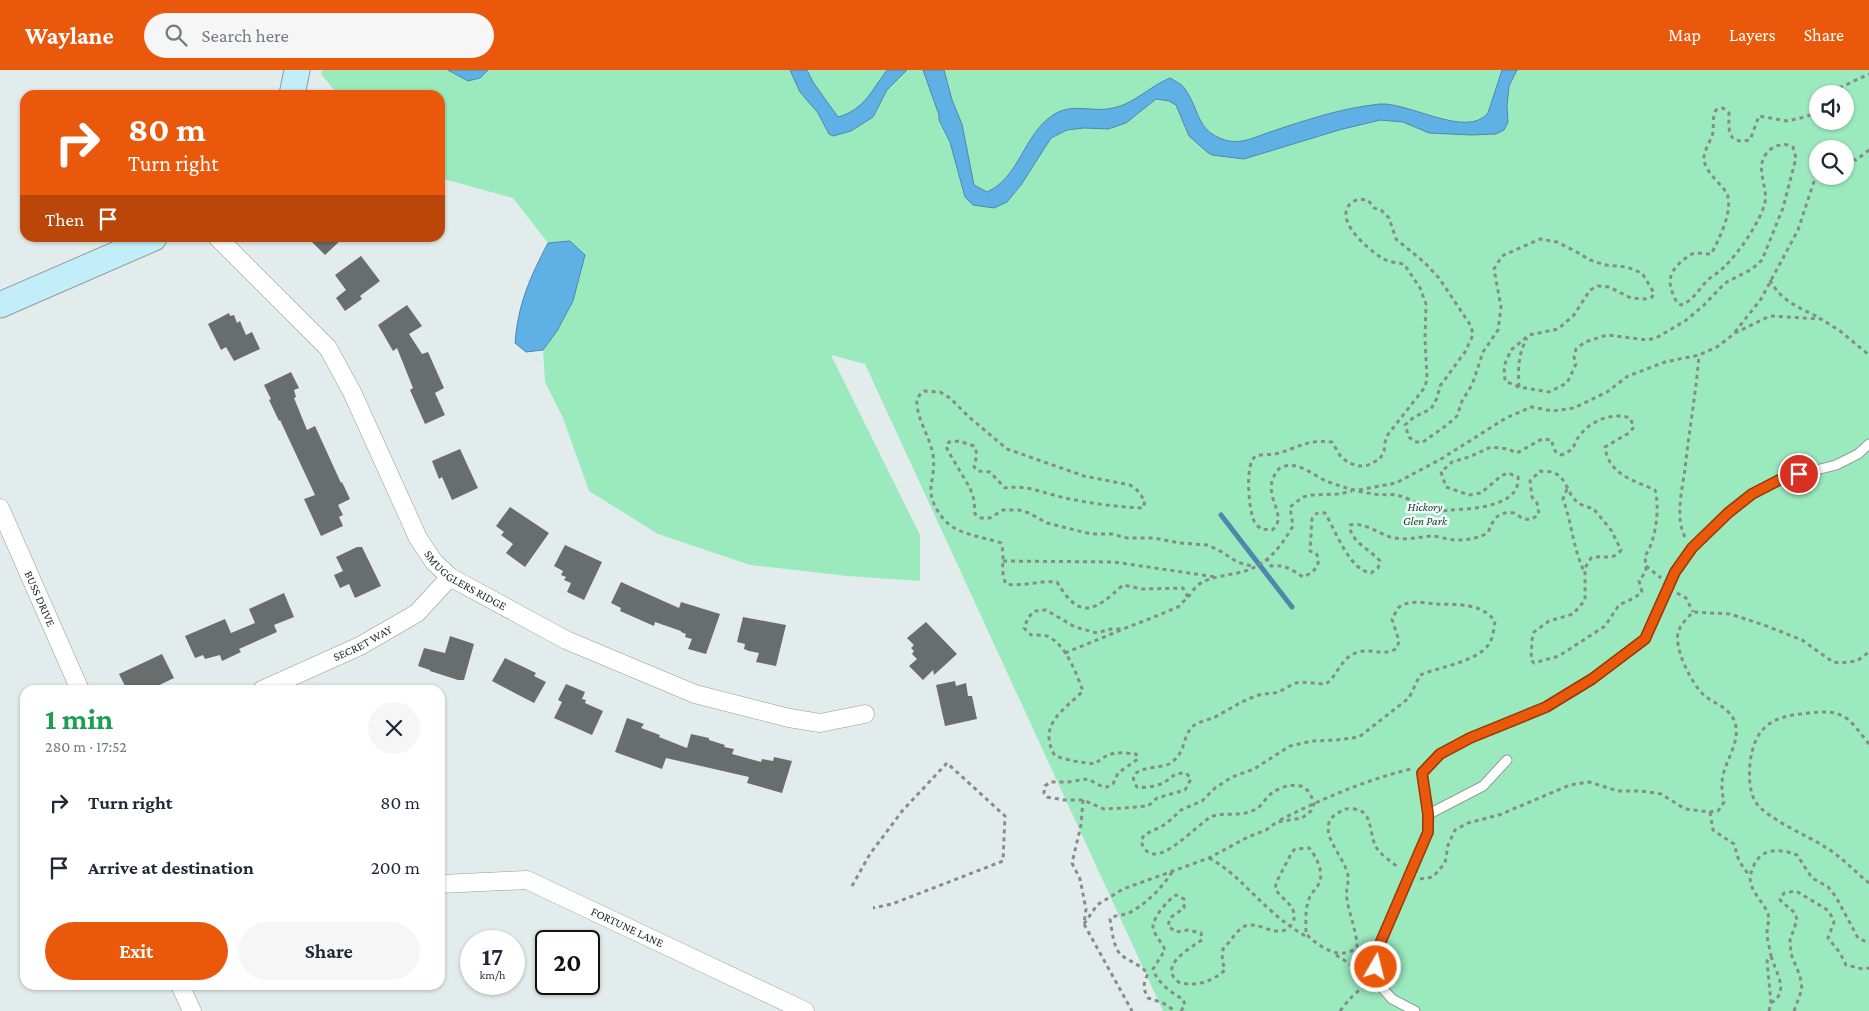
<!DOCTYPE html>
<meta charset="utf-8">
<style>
:root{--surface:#fff;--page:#f6f6f7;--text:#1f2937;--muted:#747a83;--accent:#ea580c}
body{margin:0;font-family:"Crimson Pro",serif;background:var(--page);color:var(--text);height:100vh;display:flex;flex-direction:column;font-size:19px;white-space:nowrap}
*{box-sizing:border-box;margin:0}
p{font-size:16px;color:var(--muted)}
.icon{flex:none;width:28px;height:28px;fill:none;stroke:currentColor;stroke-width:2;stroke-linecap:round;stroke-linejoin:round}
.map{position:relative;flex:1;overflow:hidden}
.details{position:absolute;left:20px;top:615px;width:425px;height:305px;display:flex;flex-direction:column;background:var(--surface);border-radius:15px;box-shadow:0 1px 4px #0004}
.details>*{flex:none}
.guide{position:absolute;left:20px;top:20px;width:425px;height:152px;border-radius:15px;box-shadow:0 1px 4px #0004;background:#ea580c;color:#fff;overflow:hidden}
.tools{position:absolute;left:1809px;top:15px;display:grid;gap:10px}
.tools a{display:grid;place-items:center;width:45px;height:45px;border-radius:50%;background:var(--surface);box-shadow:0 1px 4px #0004;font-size:25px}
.speed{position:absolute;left:460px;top:860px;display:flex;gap:10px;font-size:25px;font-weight:700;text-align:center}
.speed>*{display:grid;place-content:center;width:65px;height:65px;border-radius:50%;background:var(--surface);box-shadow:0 1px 4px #0004;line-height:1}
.speed small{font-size:12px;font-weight:400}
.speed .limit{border:2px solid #111;border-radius:8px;background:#fff;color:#111}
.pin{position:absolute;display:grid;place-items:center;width:42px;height:42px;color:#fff;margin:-21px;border:2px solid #fff;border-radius:50%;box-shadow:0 1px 5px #0007}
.me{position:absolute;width:55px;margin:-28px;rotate:8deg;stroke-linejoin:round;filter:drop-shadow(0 0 4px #0008)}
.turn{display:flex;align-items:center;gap:18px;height:105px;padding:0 25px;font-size:22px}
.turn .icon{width:65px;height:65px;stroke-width:2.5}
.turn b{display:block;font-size:35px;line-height:42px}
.then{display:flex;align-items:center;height:48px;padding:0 25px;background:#0003;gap:10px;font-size:19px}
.round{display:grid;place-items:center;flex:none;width:52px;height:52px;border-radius:26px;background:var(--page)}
.summary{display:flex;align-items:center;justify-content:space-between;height:85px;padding:0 25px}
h1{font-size:30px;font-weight:700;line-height:38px;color:#1e9e55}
.button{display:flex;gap:10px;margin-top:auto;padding:10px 25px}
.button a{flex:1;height:58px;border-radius:30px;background:var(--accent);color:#fff;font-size:20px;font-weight:700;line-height:58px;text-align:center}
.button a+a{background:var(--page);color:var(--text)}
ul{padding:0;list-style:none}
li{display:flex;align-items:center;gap:15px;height:65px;padding:0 25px}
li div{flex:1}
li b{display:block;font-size:19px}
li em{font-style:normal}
header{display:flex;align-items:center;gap:30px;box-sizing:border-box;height:70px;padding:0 25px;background:var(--accent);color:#fff}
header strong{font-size:24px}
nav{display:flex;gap:28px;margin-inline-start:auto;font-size:18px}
.search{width:350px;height:45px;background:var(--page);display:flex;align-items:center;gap:12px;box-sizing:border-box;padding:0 18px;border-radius:28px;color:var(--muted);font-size:19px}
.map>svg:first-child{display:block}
.green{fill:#9beabe;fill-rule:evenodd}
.water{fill:#5fb0e5;stroke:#4e88ad}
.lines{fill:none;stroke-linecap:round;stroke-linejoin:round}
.stream{stroke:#4e88ad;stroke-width:5}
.building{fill:#676e6d}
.lane-casing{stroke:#939b9b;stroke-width:11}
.street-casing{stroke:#939b9b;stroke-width:19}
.secondary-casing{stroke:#939b9b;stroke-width:27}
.path{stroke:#868c8d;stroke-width:3;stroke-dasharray:4 4;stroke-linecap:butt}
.lane{stroke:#fff;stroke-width:9}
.street{stroke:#fff;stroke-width:18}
.secondary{stroke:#c2eef9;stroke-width:25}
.route-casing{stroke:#983908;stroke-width:12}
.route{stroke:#ea580c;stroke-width:9}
.labels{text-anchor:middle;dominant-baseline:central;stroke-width:5;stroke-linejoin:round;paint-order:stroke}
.park-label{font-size:12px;font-style:italic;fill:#19402c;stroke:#f1f9fa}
.street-label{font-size:12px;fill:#272a2b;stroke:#f1f9fa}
</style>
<header>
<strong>Waylane</strong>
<div class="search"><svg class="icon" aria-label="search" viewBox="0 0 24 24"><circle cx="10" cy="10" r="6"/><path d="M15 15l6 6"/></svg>Search here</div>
<nav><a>Map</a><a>Layers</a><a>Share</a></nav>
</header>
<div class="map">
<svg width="1869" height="941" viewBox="0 0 1869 941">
<rect width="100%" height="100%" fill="#e3ecec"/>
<path class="green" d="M322 0H1869V941H1163L865 294 831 285 920 465V511L847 506 750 495 658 464 589 421 563 348 545 312 543 280 557 261 573 231 570 171 548 173 513 128 440 108V25H338L321 4ZM1818 24H1845V51H1818ZM1818 79H1845V106H1818Z"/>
<path class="water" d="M448 0H488L480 8 468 11Z
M790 0H807L813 12 838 47C864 40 872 20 887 0H907L887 20 873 47 851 61 833 66 829 64 818 43 800 22Z
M923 0H944L952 30 962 54 974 115 987 122C1020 107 1023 65 1053 45 1073 32 1092 43 1113 38 1134 34 1150 16 1170 8 1175 11 1182 14 1185 19 1200 40 1196 61 1225 70 1242 75 1257 66 1273 61 1290 55 1307 50 1324 45 1342 40 1361 36 1380 34 1409 32 1467 69 1488 43L1502 0H1517L1509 16 1507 36 1508 52 1504 60 1496 64 1471 65 1429 63 1403 52 1380 50 1339 60 1244 89 1212 85 1207 82 1189 66 1176 35 1169 31 1156 29 1126 53 1108 59 1084 58 1067 60 1051 68 1021 115 1007 132 994 138 973 135 965 127 950 72 939 50V45Z
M570 171 585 185 573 231 557 261 543 280 526 282 515 273C518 234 530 207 548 173Z"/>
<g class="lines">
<path class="stream" d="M1221 445 1292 537"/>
</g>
<path class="building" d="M308 168H343L325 185Z
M361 186 380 211 360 226 362 229 345 241 336 228 346 220 335 205Z
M407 235 422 256 409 264 422 284 428 282 444 318 435 323 445 345 425 354 410 320 413 318 397 278 393 281 378 255Z
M229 243 230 246 234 245 237 253 240 251 246 265 252 262 260 279 234 291 226 277 221 280 208 254Z
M291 302 299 318 294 320 296 327 294 328 307 360 315 356 341 413 342 412 350 429 338 435 343 445 339 447 343 456 321 466 304 429 315 425 280 350 279 351 269 330 271 329 264 315Z
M460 379 478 418 452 430 442 407 439 409 432 391Z
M510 437 549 463 525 497 506 483 513 474 501 465 504 462 496 456Z
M565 475 602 492 584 530 567 522 571 513 564 510 566 507 561 505 563 501 554 496Z
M357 477H362L381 516 355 528 349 514 340 518 334 505 343 501 336 487Z
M621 512 679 538 681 532 720 544 706 584 688 579 692 569 685 567 686 564 681 562V561L655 552 654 556 620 541 621 538 611 533Z
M284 523 294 547 274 555 277 562 239 579 241 582 222 591 220 585 205 589 203 585 195 588 185 566 225 549 231 563 255 553 249 539Z
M743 547 786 555 776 596 756 592 759 583 749 581 744 579 745 574 737 572Z
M926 552 957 584 934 605 933 600 923 610 909 596 917 589 912 584 914 581 911 578 914 575 907 568Z
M450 566 474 574 464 610H458L430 601V600L418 596 424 578 445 583Z
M162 584 174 608 149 620H127L119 604Z
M505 588 536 603 534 606 546 612 534 633 492 611Z
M955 611 956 616 966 613 968 626H972L977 649 945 656 936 615Z
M566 614 585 622 582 629 586 630 585 633 603 641 592 665 554 648 562 632 558 630Z
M627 648 644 654 641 658 660 665 659 667 687 678 691 664 709 668V670L725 675 724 677 734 679 732 684 761 692 762 689 773 691 774 687 792 691 782 723 747 713 749 707 666 688 662 699 615 682Z"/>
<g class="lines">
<defs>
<path id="lane" d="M1429 744 1422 703 1440 684 1470 668 1547 637 1592 609 1645 569 1675 502 1692 478 1728 443 1752 424 1781 409 1836 395 1858 384 1869 374
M1415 941 1392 929 1377 912 1376 883 1428 762 1429 744 1483 716 1507 690"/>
<g id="street">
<path id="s1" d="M218 168 328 278 352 322 418 468 434 492 450 507 566 570 695 624 789 648 820 653 865 644"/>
<path id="s2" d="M0 438 80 620"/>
<path id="s3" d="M262 620 360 576 417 543 450 507"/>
<path id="s4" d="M440 814 527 810 805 941"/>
<path d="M180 915 192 941"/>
</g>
<path id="secondary" d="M292 25 297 0
M0 235 154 168"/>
</defs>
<use href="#lane" class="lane-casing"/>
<use href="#street" class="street-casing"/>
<use href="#secondary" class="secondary-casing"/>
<path class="path" d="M1834 24 1839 18 1869 4
M1845 87 1856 90 1869 80
M1770 210C1781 231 1798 237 1818 247
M1735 262 1761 229 1798 160 1818 99
M1519 317C1518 299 1518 284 1527 268
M1567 419 1563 429C1572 453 1573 480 1585 503
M1359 420 1396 413 1441 389 1506 348 1531 337 1553 341 1574 338 1607 322 1628 306 1665 292 1699 285 1717 277 1735 263 1770 246 1821 249 1840 261 1869 285
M1685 467C1675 448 1682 420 1685 399 1689 361 1696 323 1699 285
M1265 490H1268L1271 496C1285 494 1292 500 1303 507 1313 503 1323 495 1316 483L1310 481 1312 449C1315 443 1318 442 1325 443 1336 461 1349 500 1371 503L1378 498 1380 491C1371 480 1349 471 1350 455 1364 452 1378 463 1390 467 1405 471 1418 467 1432 466 1437 466 1443 468 1447 469 1463 471 1474 470 1488 463 1493 449 1498 441 1514 443 1523 449 1529 453 1539 444L1537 433 1532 427 1530 411 1540 401C1543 402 1548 401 1552 402 1572 408 1564 435 1593 438L1611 460 1621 480C1613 492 1602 484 1591 488L1585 498V530L1573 544 1549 551 1534 562 1532 570 1531 590 1534 593 1559 586 1605 556 1619 535 1634 528 1642 522 1639 511 1646 501 1645 486C1656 471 1660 437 1655 420 1633 410 1609 405 1605 377L1629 363 1634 357 1630 348C1614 342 1591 350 1580 365 1571 377 1578 377 1562 385 1554 383 1553 378 1552 370L1542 369 1517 383 1508 379 1491 377 1469 387 1452 392 1441 402 1446 417 1469 425 1481 423 1501 406 1508 403 1518 407C1521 437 1471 439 1450 440 1446 440 1440 442 1435 441 1428 440 1411 429 1400 426 1392 423 1383 426 1374 424 1358 422 1342 417 1326 411 1313 405 1296 389 1280 398 1276 401 1274 406 1272 411 1267 431 1288 447 1272 460L1261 459C1259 457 1255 454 1254 451 1249 440 1244 393 1256 386 1261 384 1270 385 1275 384 1299 378 1306 369 1332 372L1341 387 1349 393 1359 396 1368 395 1380 389 1384 381 1386 367 1425 317 1427 308 1425 269 1426 234 1420 218 1404 194C1397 193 1388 192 1382 188 1369 180 1334 151 1350 134 1355 129 1361 129 1368 130L1374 138 1381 140 1389 148 1396 169 1424 192 1439 208 1471 256 1473 265 1465 282 1440 316 1437 328 1431 339 1414 347 1405 355 1409 367 1415 372H1423L1447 355 1457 346 1462 331 1472 315 1483 282 1498 260 1501 237 1494 199 1502 186 1540 169 1557 172 1575 181 1590 190 1605 195 1627 197 1642 203 1654 223 1652 227 1645 229 1631 228 1609 217 1598 216 1590 220 1574 245 1558 259 1529 265 1511 280 1504 296 1505 311 1519 317 1549 322 1567 313 1576 294 1574 287 1576 279 1585 272 1607 265 1647 270 1656 268 1685 251 1703 236 1725 213 1752 199 1762 190 1783 138 1796 88 1793 77C1785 72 1772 75 1766 84 1755 99 1768 116 1765 132 1761 151 1738 184 1724 197 1719 203 1711 206 1706 212 1697 221 1694 230 1681 235L1677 233C1668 215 1666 205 1682 191 1686 188 1690 184 1695 183 1700 183 1706 184 1711 184 1719 170 1735 137 1726 122 1720 113 1709 105 1705 94 1701 85 1709 74 1712 66 1715 58 1711 49 1716 40L1723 38 1729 43C1729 59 1726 75 1750 70L1759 46 1787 51 1805 47 1818 42
M1003 491 1114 492 1216 507
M1646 496 1661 508
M1677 523 1686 528 1693 542
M1188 527C1191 524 1194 518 1198 515 1213 504 1236 506 1253 498 1272 489 1283 473 1293 456L1290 437 1303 427 1312 425 1339 424 1352 421
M1065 583 1121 560
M1869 674C1862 666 1855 654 1846 648 1834 640 1823 642 1809 643 1773 646 1755 655 1750 693 1749 706 1749 720 1755 731 1766 749 1807 765 1825 777 1842 787 1854 801 1869 813
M1083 730 1081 755 1072 793 1080 809 1086 839 1084 854 1132 941
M1710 742 1713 760 1734 774 1739 791 1749 805
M1280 750C1322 729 1365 710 1411 699
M1209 788C1233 801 1249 821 1269 839 1281 850 1293 859 1307 867
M1172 802C1161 819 1147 833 1129 843 1123 846 1116 844 1110 849 1112 860 1113 877 1121 885 1130 892 1140 894 1148 904 1143 913 1143 919 1148 928L1163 933 1175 941
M1420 809 1433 807 1445 793 1448 775 1455 760 1468 753 1499 745 1570 715 1589 712 1618 721H1641L1661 724 1685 739 1710 742 1718 741 1724 732C1722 723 1721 715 1723 705 1727 688 1742 669 1734 650 1728 637 1715 634 1705 626 1692 615 1672 576 1679 560 1682 553 1688 547 1693 542L1730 544 1764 555 1802 570 1833 592 1840 593 1857 591 1869 582
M852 816 870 784 903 740 947 693 1005 746 1003 791 892 834 873 838
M1084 854 1097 835 1123 819 1209 788 1248 767 1266 760 1277 752 1302 748 1311 741 1314 734C1312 729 1311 723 1307 720 1299 711 1281 716 1272 723 1266 727 1262 736 1256 739 1240 748 1224 741 1211 747 1195 755 1152 808 1141 771L1144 765 1166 754 1181 740 1202 731 1215 718 1232 707 1254 699 1290 676 1312 671 1337 670 1359 667 1409 628 1420 605C1439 597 1477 592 1489 574 1493 568 1494 558 1495 551 1480 532 1457 535 1436 534 1425 533 1408 529 1398 538 1396 541 1394 546 1392 549L1399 571 1397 578C1385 587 1372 578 1359 582 1341 586 1339 604 1326 614 1317 614 1304 611 1296 613 1290 615 1284 620 1278 622 1272 624 1266 623 1259 625 1243 630 1230 639 1215 647 1208 650 1198 652 1193 656 1181 668 1187 683 1169 694 1159 699 1122 696 1137 717 1144 718 1153 717 1161 714 1172 709 1171 703 1186 703L1191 709 1185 720 1157 728 1148 736 1124 738 1104 739 1083 730H1064L1047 727 1044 723 1045 716 1050 712H1068L1088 709 1103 717H1107L1113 714 1118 703 1138 689 1136 684C1117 682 1110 681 1095 694L1073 691 1055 686C1037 655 1063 641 1083 621 1076 603 1066 574 1047 566 1042 565 1036 565 1031 565L1024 558 1028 548 1034 541 1046 540 1075 557 1097 563 1111 559H1123L1149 549 1178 537 1188 527 1183 518 1142 519 1123 515C1095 541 1080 551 1057 512 1040 510 1023 517 1006 514 999 499 1006 487 1001 473 981 466 955 465 942 447 921 419 937 413 933 385 930 367 918 351 917 334 916 328 919 325 924 321L940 322 950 328 969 347 1007 379 1084 406 1130 415 1137 420 1145 431 1143 438C1119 437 1094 434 1070 429 1048 425 1027 414 1005 418L990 402 978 401 974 397 977 384 974 376 959 371 949 372 946 376 948 381 970 418 974 430 975 444 981 448H990L1003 440H1019L1029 443 1047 453 1091 464H1112L1127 468H1154L1180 473 1208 475 1222 482 1237 492 1255 497
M1336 885 1366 904
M1771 933C1790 922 1776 903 1771 886
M1181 941 1185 935 1183 929C1171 923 1157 912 1153 899L1165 880C1162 873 1154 864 1153 858 1152 848 1169 829 1176 825L1184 829V838L1170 848 1168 856 1176 862 1188 860 1201 863 1202 870C1190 878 1156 897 1180 913 1198 916 1212 912 1225 900L1222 890 1223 879C1230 873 1236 860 1245 856 1260 850 1279 872 1292 854 1294 850 1295 847 1294 843 1291 832 1280 828 1275 818L1277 811 1292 782 1295 779 1309 778C1316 786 1323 800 1320 811 1318 818 1310 823 1308 832 1305 841 1306 854 1306 864 1319 877 1341 892 1357 877 1357 862 1349 844 1347 829 1345 821 1349 814 1348 806 1345 784 1306 754 1346 739 1350 738 1357 739 1361 741 1372 747 1370 764 1375 775 1379 784 1392 792 1399 798
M1340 941C1348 931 1355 921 1367 916
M1769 941 1771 933 1767 891 1771 886C1770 879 1767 870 1767 863 1767 856 1770 850 1768 844 1764 833 1754 825 1751 814 1749 807 1751 802 1754 795 1762 777 1782 779 1797 785L1812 808 1828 817 1836 827 1858 868 1869 873
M1794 941 1802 919 1800 906 1791 884 1790 870 1797 850 1795 843 1780 830 1784 823 1796 821 1826 839 1830 843 1834 852 1828 868 1840 883 1846 895 1863 899 1869 898"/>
<use href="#lane" class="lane"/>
<use href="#street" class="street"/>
<use href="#secondary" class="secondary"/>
</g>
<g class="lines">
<defs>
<path id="route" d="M1376 897V883L1428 762V744L1422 703 1440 684 1470 668 1546 637 1592 609 1645 569 1675 502 1692 478 1728 443 1752 424 1781 409 1799 404"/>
</defs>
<use href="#route" class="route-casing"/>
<use href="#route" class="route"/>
</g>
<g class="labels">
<g class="park-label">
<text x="1425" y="437">Hickory<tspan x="1425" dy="14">Glen Park</tspan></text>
</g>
<g class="street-label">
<text stroke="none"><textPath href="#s1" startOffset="431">SMUGGLERS RIDGE</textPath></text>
<text stroke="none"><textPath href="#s2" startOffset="99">BUSS DRIVE</textPath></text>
<text stroke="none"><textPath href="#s3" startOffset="111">SECRET WAY</textPath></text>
<text stroke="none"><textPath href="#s4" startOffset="198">FORTUNE LANE</textPath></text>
</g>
</g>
</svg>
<div class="tools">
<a><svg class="icon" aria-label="sound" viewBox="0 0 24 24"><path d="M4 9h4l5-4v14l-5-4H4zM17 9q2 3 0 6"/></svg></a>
<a><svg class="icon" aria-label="search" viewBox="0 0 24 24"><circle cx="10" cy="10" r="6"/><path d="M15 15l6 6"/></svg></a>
</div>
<div class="speed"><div>17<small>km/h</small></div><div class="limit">20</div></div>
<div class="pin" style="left:1799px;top:404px;background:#d93025"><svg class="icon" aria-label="arrive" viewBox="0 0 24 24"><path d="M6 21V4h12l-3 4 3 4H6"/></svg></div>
<svg class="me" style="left:1376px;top:897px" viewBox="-20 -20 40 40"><circle r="17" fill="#ea580c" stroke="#fff" stroke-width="3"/><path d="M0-11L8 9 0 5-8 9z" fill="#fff"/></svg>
<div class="guide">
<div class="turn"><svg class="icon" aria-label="right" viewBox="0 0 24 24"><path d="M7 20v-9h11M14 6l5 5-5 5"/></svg><div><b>80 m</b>Turn right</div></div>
<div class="then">Then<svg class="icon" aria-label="arrive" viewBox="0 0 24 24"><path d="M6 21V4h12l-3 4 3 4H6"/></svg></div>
</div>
<section class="details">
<div class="summary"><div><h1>1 min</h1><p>280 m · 17:52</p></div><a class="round"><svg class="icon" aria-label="close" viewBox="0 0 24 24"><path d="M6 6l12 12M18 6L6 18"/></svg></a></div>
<ul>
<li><svg class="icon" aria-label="right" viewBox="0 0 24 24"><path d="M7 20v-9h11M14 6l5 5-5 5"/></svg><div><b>Turn right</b></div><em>80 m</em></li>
<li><svg class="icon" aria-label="arrive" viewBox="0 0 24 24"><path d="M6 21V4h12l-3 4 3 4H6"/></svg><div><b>Arrive at destination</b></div><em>200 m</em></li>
</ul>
<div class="button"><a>Exit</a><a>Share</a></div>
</section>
</div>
